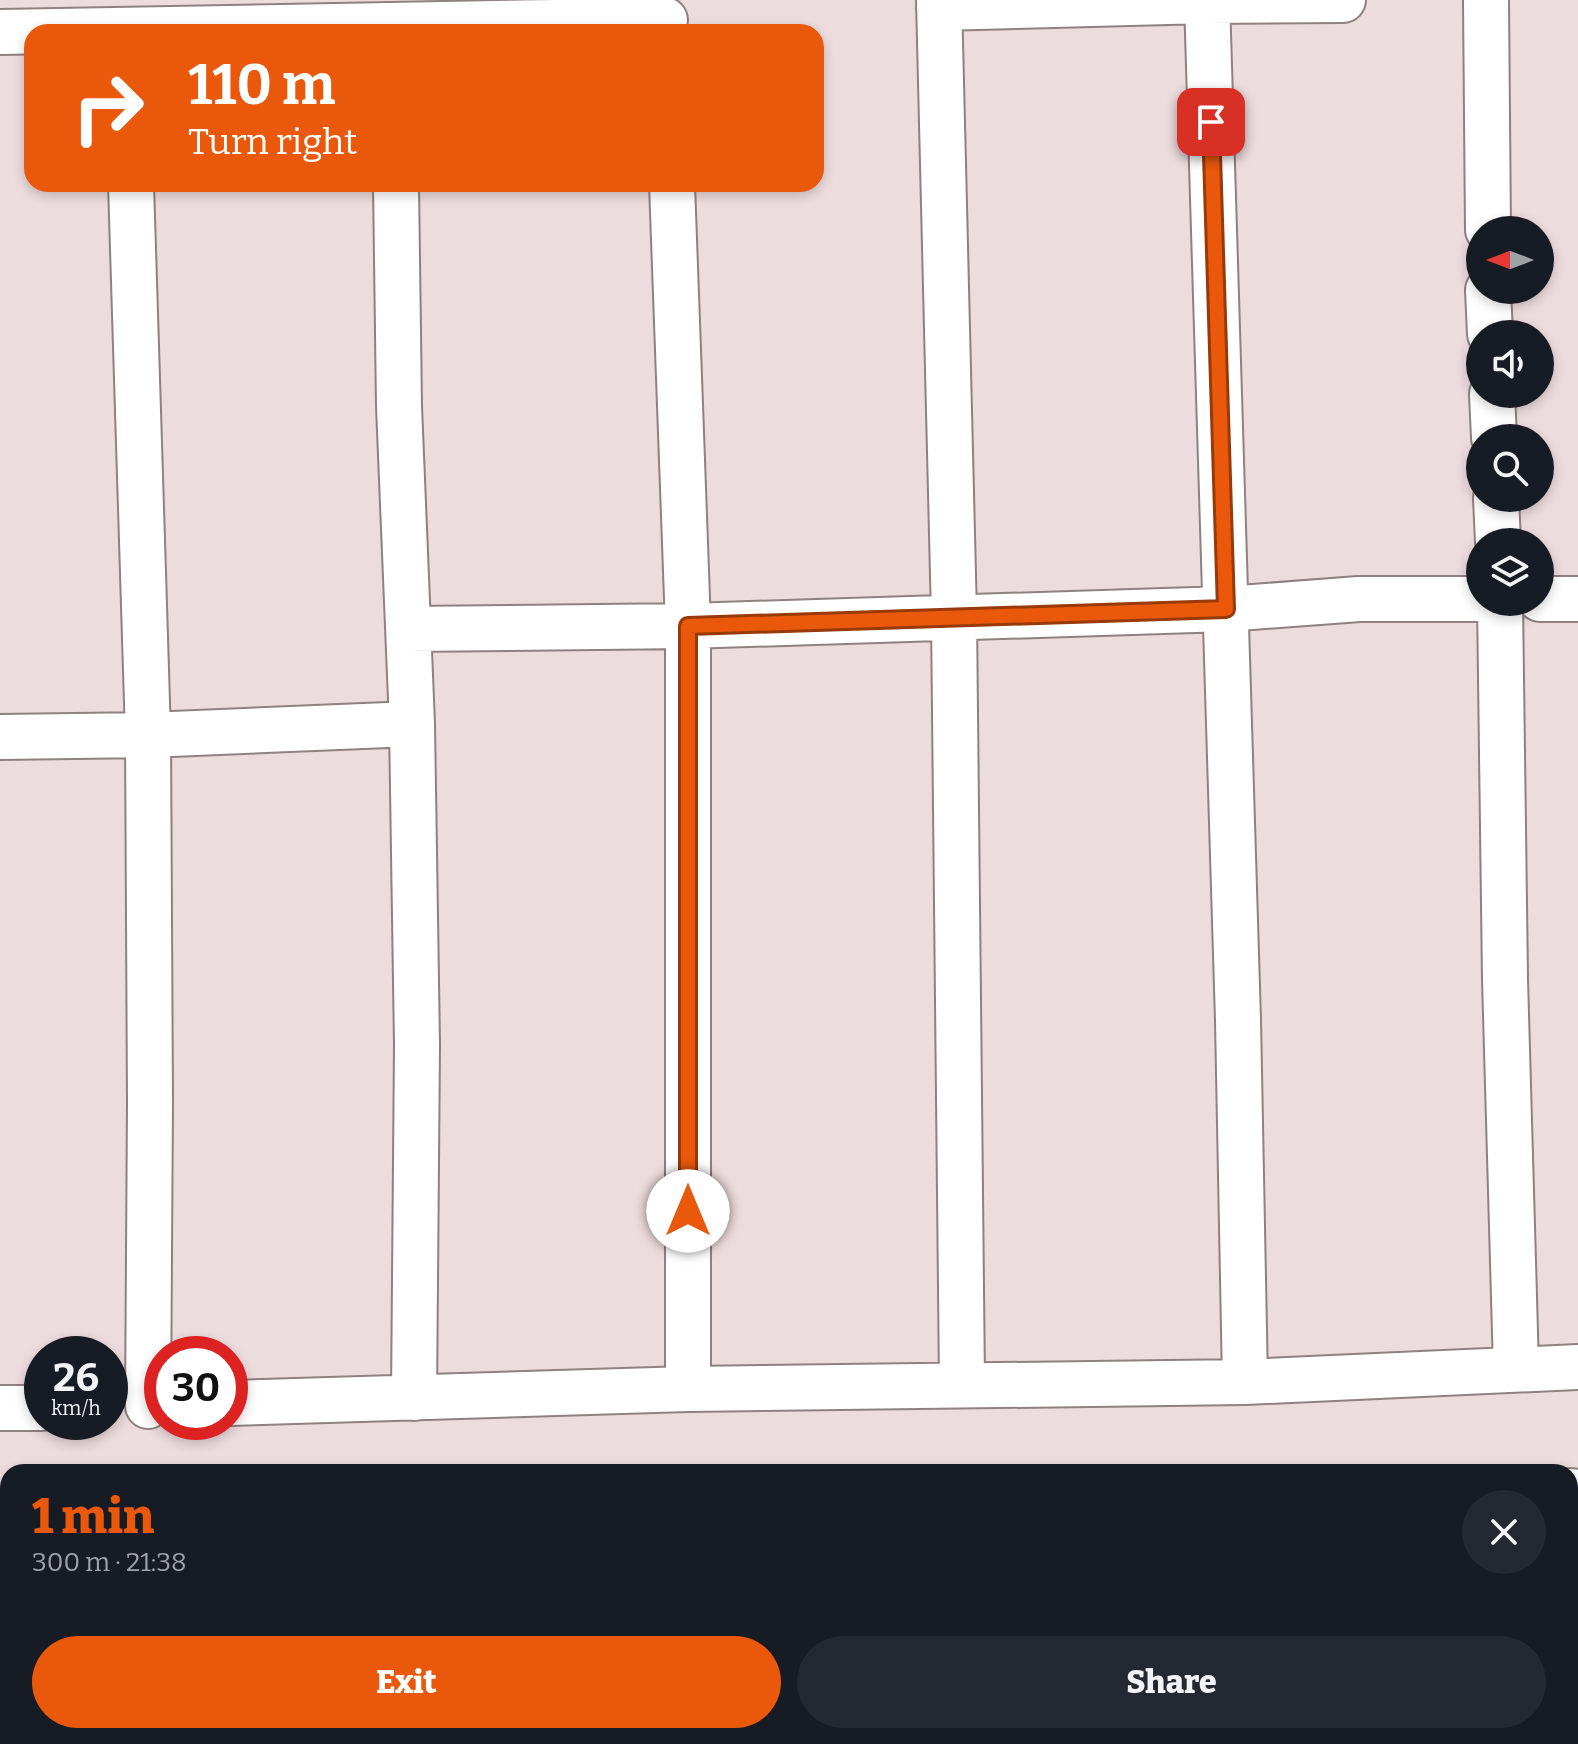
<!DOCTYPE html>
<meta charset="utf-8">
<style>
:root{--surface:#171b24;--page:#242831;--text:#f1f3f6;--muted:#9ea1a6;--accent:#ea580c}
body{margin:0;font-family:Bitter,serif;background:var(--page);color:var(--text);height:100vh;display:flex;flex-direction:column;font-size:30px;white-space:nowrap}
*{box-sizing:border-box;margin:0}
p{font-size:26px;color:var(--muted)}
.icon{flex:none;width:44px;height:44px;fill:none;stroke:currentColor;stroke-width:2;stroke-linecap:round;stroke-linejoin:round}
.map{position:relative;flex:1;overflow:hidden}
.side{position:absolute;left:0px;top:1464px;width:1578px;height:280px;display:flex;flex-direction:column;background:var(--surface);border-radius:24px 24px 0 0;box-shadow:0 4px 12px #0003}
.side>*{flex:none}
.top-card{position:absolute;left:24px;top:24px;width:800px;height:168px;border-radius:24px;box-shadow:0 4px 12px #0003;background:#ea580c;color:#fff;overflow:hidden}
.needle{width:52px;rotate:270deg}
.tools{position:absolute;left:1466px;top:216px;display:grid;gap:16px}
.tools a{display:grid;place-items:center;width:88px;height:88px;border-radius:50%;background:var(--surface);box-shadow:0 4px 12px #0003;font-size:40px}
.speed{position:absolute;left:24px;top:1336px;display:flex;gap:16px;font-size:40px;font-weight:700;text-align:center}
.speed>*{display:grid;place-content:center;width:104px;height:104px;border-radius:50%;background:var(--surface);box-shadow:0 4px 12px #0003;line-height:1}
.speed small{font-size:20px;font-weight:400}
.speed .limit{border:12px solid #d22;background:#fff;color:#111}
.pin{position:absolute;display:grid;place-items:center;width:68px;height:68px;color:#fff;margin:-34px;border-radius:16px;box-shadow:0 4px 12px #0006}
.me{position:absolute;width:88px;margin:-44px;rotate:0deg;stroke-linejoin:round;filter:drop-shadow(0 0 6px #0008)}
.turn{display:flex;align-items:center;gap:28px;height:168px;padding:0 32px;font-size:36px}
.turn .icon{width:104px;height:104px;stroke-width:2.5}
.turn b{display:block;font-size:56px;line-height:68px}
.round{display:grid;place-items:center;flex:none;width:84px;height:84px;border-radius:42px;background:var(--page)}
.overview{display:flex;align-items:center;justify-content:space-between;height:136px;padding:0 32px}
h1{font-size:48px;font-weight:800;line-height:60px;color:var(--accent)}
.button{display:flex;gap:16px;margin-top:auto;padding:16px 32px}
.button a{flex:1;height:92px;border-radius:48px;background:var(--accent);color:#fff;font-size:32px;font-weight:800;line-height:92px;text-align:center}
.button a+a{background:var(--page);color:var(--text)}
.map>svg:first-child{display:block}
.building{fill:#c0d0ca;stroke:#94a39d;stroke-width:2}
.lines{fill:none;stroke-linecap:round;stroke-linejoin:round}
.minor-casing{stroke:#8f8081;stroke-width:48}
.minor{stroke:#fff;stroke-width:44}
.route-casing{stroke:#983908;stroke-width:20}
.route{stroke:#ea580c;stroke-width:14}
</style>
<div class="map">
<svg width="1578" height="1744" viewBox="0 0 1578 1744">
<rect width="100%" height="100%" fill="#eddcde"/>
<path class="building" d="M763 1736H794V1744H764Z
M834 1736H876L877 1744H835Z
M910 1736H945V1744H911Z
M1028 1736H1101L1100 1744H1028Z
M1104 1736H1183V1744H1104Z
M1300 1736H1324V1744H1301Z
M1370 1736H1402V1744H1371Z
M1452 1736H1475V1744H1453Z"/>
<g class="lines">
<defs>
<path id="minor" d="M939 0 954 616 962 1384
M1207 0 1238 1020 1245 1382
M1486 0 1488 230
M939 8 1207 1 1343 0
M0 32 665 20
M131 184 148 735 150 1103 148 1406
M396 184 399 406 412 724 417 1045 414 1398
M672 184 688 626V1389
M1488 290 1490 334
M1492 394 1494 438
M1496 498 1498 542
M1540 599H1578
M1500 602 1505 979 1516 1368
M409 629 688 626 1226 609 1359 599H1480
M0 737 148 735 412 724
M230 1403 688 1389 1245 1382 1578 1367
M0 1408H42
M1570 1491 1578 1492
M0 1672 8 1671
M184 1736 185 1744
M441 1736V1744
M736 1736V1744
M1006 1736V1744
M1259 1736V1744
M1535 1736V1744"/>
</defs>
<use href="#minor" class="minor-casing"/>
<use href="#minor" class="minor"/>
</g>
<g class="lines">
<defs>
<path id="route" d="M688 1211V626L1226 609 1211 122"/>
</defs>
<use href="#route" class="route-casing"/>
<use href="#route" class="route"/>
</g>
</svg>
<div class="tools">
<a><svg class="needle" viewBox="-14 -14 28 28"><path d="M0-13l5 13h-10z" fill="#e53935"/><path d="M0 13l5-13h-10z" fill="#9ea1a6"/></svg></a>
<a><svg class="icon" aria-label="sound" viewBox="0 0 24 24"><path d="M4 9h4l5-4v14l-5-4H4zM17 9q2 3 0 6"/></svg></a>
<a><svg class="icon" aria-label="search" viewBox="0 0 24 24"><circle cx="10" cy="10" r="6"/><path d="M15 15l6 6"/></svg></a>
<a><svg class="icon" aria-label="layers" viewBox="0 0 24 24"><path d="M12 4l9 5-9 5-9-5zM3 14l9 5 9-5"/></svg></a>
</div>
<div class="speed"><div>26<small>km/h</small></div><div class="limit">30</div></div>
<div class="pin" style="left:1211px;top:122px;background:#d93025"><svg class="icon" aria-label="arrive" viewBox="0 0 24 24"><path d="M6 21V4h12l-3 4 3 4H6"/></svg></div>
<svg class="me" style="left:688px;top:1211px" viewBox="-20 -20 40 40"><circle r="19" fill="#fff"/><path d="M0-13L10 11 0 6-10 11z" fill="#ea580c"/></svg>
<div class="top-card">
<div class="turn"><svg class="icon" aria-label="right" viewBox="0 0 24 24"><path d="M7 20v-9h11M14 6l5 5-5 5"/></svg><div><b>110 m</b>Turn right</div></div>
</div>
<section class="side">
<div class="overview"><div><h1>1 min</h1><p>300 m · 21:38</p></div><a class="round"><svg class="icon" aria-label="close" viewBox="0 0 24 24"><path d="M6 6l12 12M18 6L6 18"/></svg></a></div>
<div class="button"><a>Exit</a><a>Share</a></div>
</section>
</div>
